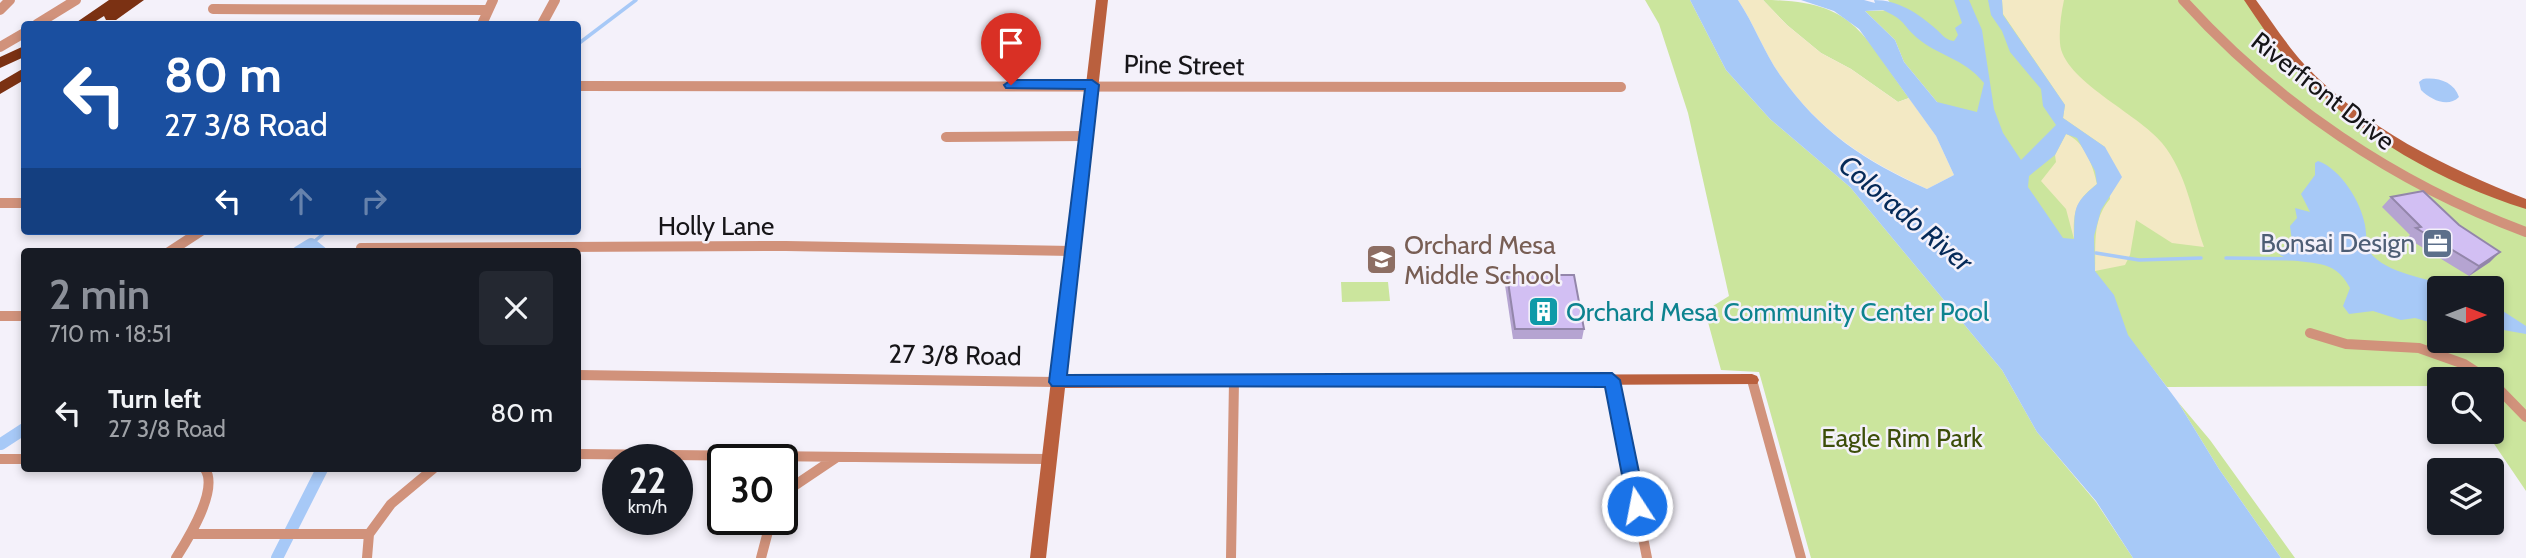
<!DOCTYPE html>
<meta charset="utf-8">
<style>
:root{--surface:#171b24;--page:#242831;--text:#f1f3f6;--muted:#9ea1a6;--accent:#8c9099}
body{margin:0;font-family:Cabin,sans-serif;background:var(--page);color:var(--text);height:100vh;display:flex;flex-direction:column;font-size:26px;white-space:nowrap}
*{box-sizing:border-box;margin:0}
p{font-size:23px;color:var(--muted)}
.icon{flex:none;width:38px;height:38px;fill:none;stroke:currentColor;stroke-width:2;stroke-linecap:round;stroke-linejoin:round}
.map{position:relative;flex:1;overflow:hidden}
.drawer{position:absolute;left:21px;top:248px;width:560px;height:224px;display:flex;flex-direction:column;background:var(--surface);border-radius:7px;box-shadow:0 4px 10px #0003}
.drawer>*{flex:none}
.banner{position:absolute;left:21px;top:21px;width:560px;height:214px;border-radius:7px;box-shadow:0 4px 10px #0003;background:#1a4fa0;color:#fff;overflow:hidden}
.needle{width:46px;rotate:90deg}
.controls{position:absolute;left:2427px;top:276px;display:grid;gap:14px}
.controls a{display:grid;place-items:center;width:77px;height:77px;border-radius:7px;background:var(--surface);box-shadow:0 4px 10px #0003;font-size:35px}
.speed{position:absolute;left:602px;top:444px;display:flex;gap:14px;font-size:35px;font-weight:700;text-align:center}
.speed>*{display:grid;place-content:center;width:91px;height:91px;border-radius:50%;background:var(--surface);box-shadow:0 4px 10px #0003;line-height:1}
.speed small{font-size:18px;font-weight:400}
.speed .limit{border:4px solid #111;border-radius:10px;background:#fff;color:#111}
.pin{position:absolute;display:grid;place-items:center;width:60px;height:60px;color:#fff;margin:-72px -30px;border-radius:50% 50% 50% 0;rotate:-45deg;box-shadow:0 0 7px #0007}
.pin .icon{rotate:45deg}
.me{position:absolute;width:77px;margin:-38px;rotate:349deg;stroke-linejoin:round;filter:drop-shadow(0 0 5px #0008)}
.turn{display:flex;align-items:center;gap:24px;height:147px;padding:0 28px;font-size:32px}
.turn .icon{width:91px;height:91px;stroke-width:2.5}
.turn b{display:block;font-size:49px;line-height:60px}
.lanes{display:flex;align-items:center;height:66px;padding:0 28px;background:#0003;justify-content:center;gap:35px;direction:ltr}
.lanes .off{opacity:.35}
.round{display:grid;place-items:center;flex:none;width:74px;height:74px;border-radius:7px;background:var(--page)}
.headline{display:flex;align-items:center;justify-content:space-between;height:119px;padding:0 28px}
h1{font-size:42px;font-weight:600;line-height:52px;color:var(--accent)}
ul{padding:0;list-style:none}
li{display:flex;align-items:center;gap:21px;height:91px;padding:0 28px}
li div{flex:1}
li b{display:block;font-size:26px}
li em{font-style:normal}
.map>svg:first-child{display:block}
.green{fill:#cbe59d;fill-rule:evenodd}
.sand{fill:#f3e9c4}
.water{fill:#a7c9f7;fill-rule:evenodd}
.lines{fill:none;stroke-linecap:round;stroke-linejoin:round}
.stream{stroke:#a7c9f7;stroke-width:3.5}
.canal{stroke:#a7c9f7;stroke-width:12}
.street{stroke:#d1927b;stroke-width:10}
.secondary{fill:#ba603e;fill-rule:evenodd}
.highway{fill:#7b3113;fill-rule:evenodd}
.wall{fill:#b5a4d1}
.shaded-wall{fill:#9386aa}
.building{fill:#d2bff3;stroke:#9386aa;stroke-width:2}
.route{fill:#1a73e8;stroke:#114b97;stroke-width:2}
.labels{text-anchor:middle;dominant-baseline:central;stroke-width:5;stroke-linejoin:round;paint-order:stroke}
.street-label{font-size:26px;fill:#161518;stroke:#f4f1fa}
.service-label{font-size:26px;fill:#4e5e75;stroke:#f4f1fa;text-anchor:end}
.education-label{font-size:26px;fill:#785e54;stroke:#f4f1fa;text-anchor:start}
.culture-label{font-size:26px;fill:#0d838f;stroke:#f4f1fa;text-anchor:start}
.park-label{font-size:26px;fill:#3c4e09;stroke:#f4f1fa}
.water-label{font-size:28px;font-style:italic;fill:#052a59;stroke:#f4f1fa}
</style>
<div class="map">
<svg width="2526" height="558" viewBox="0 0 2526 558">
<rect width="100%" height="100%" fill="#f4f1fa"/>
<path class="green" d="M1645 0H1690L1726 70 1770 119 1850 187 2002 370 2037 432 2096 502 2133 558H1811L1759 372 1721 370 1705 311 1729 296 1688 113 1659 24Z
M1763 0C1854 0 1861 32 1909 98L1898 102 1851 69 1821 53 1787 25Z
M1888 0H2245L2284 54 2370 131 2526 207V491L2486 432H2492V380H2440L2439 386 2167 387 1978 141 1937 102 1904 62 1895 40 1865 11 1896 10ZM2440 289H2492V341H2440Z
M1341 282H1388L1390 301 1342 302Z
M2178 402 2210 440 2295 558H2281L2219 469Z"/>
<path class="sand" d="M1738 0H1763L1787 25 1821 53 1851 69 1898 102 1909 98 1936 136 1954 175 1927 189C1865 160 1820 132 1780 75 1764 52 1754 24 1738 0Z
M2002 0H2064C2061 14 2059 29 2060 43 2062 80 2139 114 2162 143 2187 174 2191 210 2204 247L2172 243 2136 220 2130 255 2125 265 2095 271C2096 244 2092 220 2110 199L2105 147 2063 118 2065 105 2003 14Z
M2066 134C2084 141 2093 165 2097 184 2075 201 2073 212 2074 239L2066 209 2041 181 2056 162 2055 155Z"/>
<path class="water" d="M1690 0H1738C1754 24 1764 52 1780 75 1820 132 1865 161 1927 189L1954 175 1936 136 1859 29 1834 11 1801 0H1864L1875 3 1874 0C1898 0 1918 13 1936 29 1943 35 1945 40 1954 41L1958 35 1955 28 1962 23 1954 0H1969L1982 30 1994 109 2003 133 2021 160 2056 125 2043 106 2041 89 2010 52 2002 31 1991 15 1988 0H2002L2003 15 2065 105 2063 118 2105 147 2122 177 2101 210 2094 236 2095 271 2114 295 2128 335 2178 402 2219 469 2281 558H2133L2096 501 2037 432 2002 370 1850 187 1770 119 1726 70ZM1883 10C1906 21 1900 22 1916 37 1937 56 1963 57 1984 83L1977 112 1937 102 1904 62 1895 40 1865 11ZM2066 134 2077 138 2095 171 2097 184C2072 205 2075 208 2074 239L2063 238 2028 187 2029 176 2055 155Z
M2423 79C2438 77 2454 82 2459 97 2448 108 2431 100 2421 90L2419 82Z
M2318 161C2341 169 2361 202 2365 225 2367 236 2365 248 2373 256 2393 276 2434 279 2460 289H2440L2439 318 2431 315 2436 324 2415 318 2401 320 2373 311 2349 314 2343 306 2350 288C2332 253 2306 269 2280 255L2279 250 2292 241 2290 226 2297 218 2295 208 2310 212 2301 194 2315 175V163Z
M2492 304 2526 326V334L2492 328Z"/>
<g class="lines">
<path class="stream" d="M578 44 636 0
M311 244 327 231
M2096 253 2139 260 2201 258
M2226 258 2297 259"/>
<path class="canal" d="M298 252 311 244 321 252
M1 444 24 429
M277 558 322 469"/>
<path class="street" d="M2183 0C2276 103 2396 184 2526 232
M213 9 488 10
M0 10 10 0
M37 24 76 0
M482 24 493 0
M542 24 555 0
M0 47 24 33
M578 86 1621 87
M946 137 1086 136
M0 203H24
M361 248 786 246 1072 251
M169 252 201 231
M0 316H24
M2310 333 2346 344 2419 348 2464 364 2489 380
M578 375 1057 382
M1612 380 1647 558
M1752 380 1801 558
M2492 382 2526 417
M578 454 1049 459
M0 459H24
M782 494 837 457
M191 534H369
M369 534 391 504 433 469
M176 558C188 539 219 490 205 469
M367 558 369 534
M761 558 771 520
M1231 558 1234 381"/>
<path class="secondary" d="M1096 0H1108L1066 376 1752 374 1757 376 1759 380 1757 384 1065 388 1046 558H1030Z
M2244 0H2256C2272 22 2286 44 2304 64 2365 129 2445 167 2526 199V209C2443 183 2359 136 2299 73 2278 51 2261 25 2244 0Z"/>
<path class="highway" d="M109 0H144L116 20H106L104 16 91 24H74Z
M24 46V57L0 68V57Z
M24 68V80L0 94V82Z"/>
</g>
<path class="wall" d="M2391 197 2490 262 2469 276 2407 238 2410 235 2382 207Z
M1507 275 1584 329 1582 339H1513L1505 285Z"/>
<path class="shaded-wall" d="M2500 252 2490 262 2469 276 2479 266Z"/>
<path class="building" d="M2423 191 2459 225 2500 252 2479 266 2416 228 2421 227 2391 197Z
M1507 275H1574L1584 329H1515Z"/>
<path class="route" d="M1011 80H1092L1099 85 1067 375 1612 373 1620 380 1646 506 1643 511H1630L1628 506 1605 387 1052 386 1049 382 1085 89 1006 88 1004 85Z"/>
<defs>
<symbol id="office-square" viewBox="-11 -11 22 22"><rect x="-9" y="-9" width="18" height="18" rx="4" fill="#5c6f8a" stroke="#f4f1fa"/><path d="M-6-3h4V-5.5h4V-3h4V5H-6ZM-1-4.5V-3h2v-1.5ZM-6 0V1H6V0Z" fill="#fff"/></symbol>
<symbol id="school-square" viewBox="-11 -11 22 22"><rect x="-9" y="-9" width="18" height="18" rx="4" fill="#8d6e63" stroke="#f4f1fa"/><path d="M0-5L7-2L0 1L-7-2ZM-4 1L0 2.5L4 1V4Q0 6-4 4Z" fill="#fff"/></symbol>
<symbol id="building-square" viewBox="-11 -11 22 22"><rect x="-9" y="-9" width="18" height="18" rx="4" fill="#0f9aa8" stroke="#f4f1fa"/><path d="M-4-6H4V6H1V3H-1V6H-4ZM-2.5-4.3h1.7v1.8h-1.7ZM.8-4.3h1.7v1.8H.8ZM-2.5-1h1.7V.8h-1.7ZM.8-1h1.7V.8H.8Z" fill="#fff"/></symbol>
</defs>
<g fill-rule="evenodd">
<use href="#office-square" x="2420" y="226" width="35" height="35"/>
<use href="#school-square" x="1364" y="242" width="35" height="35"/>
<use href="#building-square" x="1526" y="294" width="35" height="35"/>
</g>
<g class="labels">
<g class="street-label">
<text transform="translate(1184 65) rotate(1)">Pine Street</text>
<text transform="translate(2323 91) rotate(38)">Riverfront Drive</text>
<text x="716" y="226">Holly Lane</text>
<text transform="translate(955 355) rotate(1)">27 3/8 Road</text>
</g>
<g class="service-label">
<text x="2415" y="243">Bonsai Design</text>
</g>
<g class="education-label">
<text x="1404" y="245">Orchard Mesa<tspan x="1404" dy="30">Middle School</tspan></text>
</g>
<g class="culture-label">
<text x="1566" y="312">Orchard Mesa Community Center Pool</text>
</g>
<g class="park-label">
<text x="1902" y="438">Eagle Rim Park</text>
</g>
<g class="water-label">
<text transform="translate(1906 213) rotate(40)">Colorado River</text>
</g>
</g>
</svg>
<div class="controls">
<a><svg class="needle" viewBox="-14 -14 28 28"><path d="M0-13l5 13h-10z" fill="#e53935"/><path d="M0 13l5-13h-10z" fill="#9ea1a6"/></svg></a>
<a><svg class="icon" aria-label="search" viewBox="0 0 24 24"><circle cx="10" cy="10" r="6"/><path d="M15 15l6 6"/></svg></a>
<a><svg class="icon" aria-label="layers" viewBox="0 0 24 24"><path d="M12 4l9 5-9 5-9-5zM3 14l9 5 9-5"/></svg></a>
</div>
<div class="speed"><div>22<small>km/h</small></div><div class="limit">30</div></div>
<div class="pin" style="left:1011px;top:85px;background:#d93025"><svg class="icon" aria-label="arrive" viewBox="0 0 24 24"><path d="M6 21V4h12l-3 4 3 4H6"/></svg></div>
<svg class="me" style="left:1637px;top:506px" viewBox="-20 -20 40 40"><circle r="17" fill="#1a73e8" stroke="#fff" stroke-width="3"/><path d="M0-11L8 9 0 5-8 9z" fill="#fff"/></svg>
<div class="banner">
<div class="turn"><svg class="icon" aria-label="left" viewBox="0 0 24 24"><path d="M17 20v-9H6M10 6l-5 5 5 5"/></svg><div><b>80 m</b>27 3/8 Road</div></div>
<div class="lanes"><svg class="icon" aria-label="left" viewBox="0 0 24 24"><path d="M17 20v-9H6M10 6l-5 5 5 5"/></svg><svg class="icon off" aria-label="ahead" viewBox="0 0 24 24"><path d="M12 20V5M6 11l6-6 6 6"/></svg><svg class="icon off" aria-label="right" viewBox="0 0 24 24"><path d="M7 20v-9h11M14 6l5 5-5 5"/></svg></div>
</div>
<section class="drawer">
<div class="headline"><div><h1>2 min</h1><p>710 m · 18:51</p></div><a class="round"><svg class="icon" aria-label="close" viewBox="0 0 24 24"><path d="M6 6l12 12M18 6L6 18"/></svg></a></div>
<ul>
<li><svg class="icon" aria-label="left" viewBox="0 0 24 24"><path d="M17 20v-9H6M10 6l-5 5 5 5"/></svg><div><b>Turn left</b><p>27 3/8 Road</p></div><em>80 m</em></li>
</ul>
</section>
</div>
